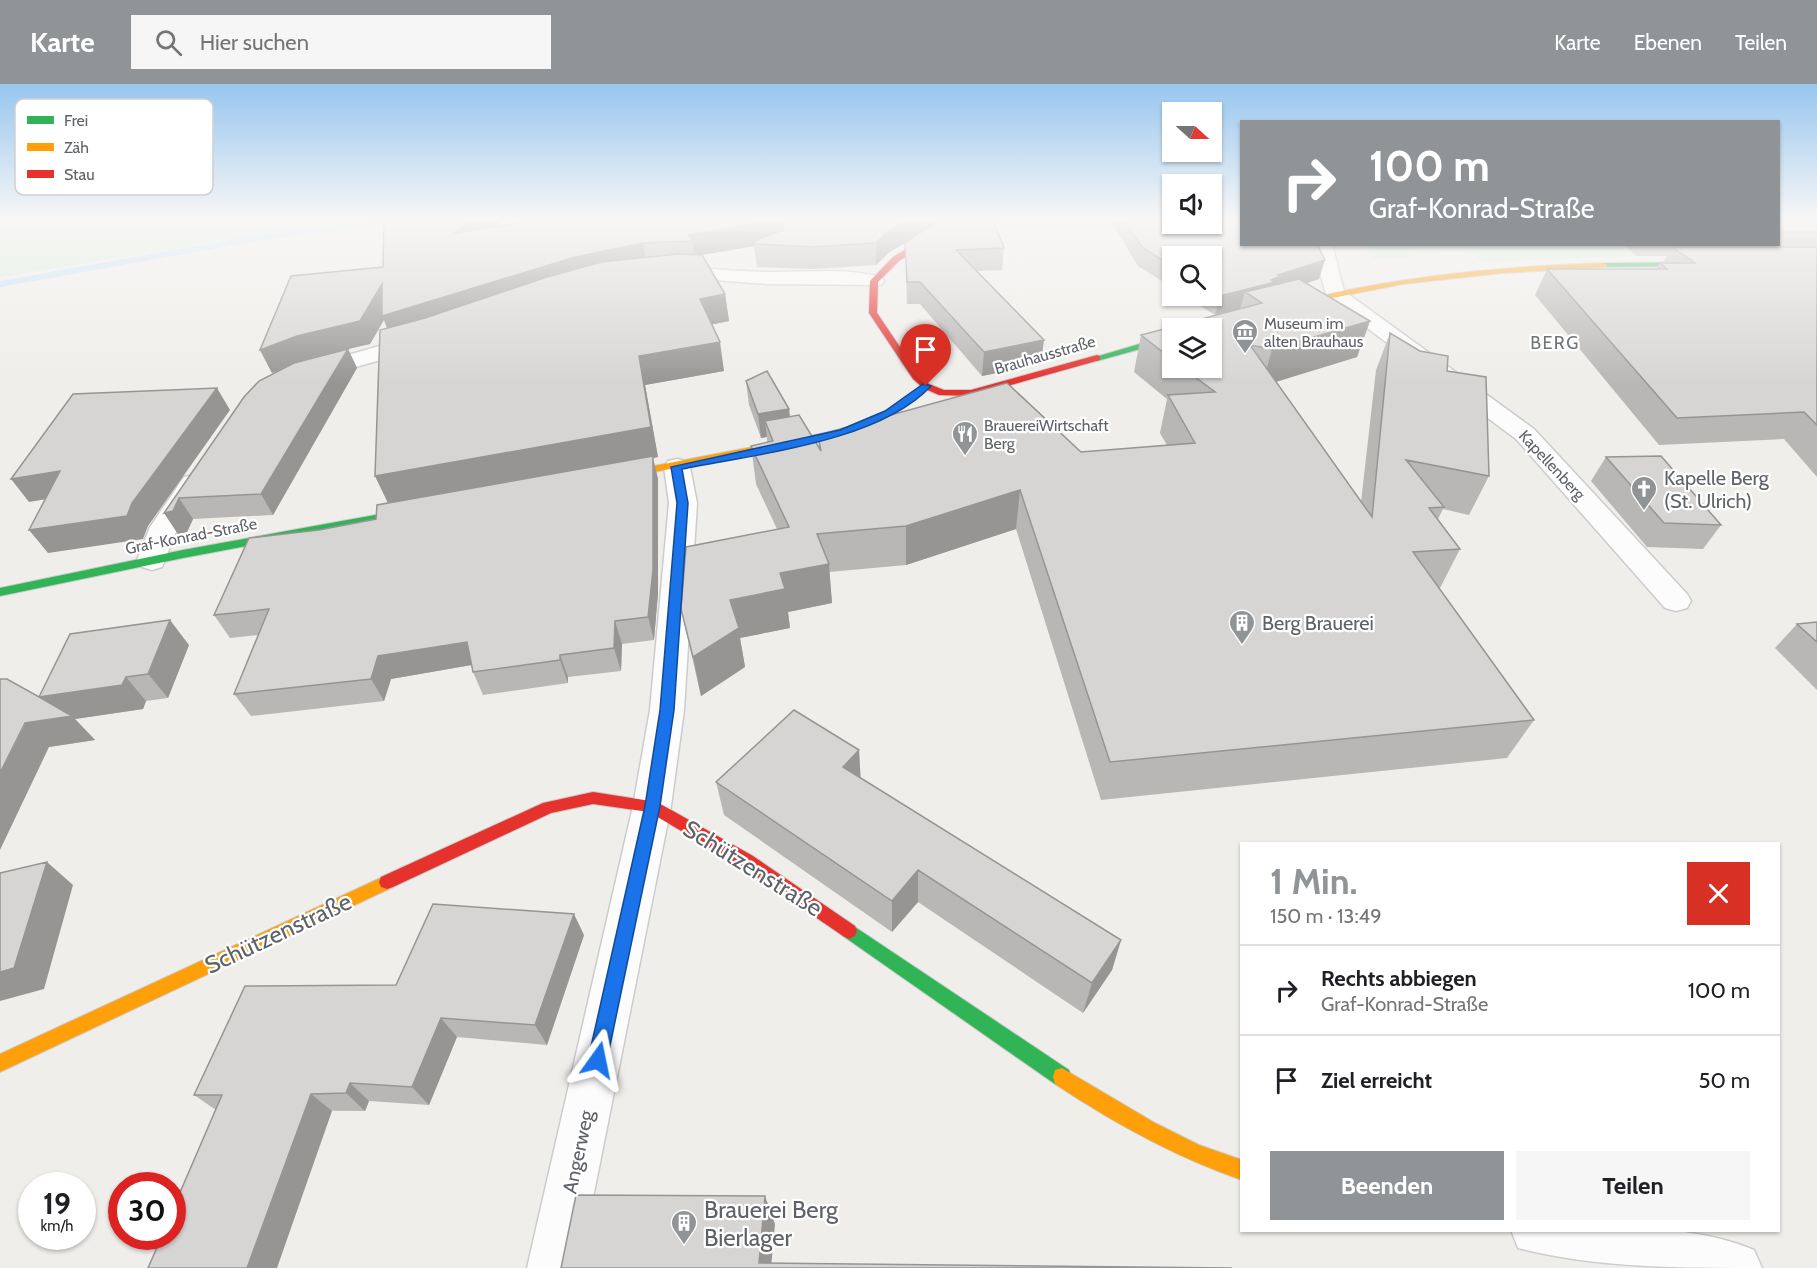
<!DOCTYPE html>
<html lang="de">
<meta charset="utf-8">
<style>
:root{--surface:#fff;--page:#f6f6f6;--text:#202124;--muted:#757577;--line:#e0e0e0;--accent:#919496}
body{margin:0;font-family:Cabin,sans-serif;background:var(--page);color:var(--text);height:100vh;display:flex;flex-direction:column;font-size:22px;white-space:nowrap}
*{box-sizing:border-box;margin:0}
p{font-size:20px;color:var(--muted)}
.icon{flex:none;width:33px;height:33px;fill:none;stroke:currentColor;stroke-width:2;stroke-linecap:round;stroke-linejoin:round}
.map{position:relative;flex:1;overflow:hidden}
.drawer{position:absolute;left:1240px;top:758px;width:540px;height:390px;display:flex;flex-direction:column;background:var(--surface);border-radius:0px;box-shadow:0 2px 4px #0004}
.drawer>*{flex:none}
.banner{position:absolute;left:1240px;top:36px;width:540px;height:126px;border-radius:0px;box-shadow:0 2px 4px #0004;background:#919496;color:#fff;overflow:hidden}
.needle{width:39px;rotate:111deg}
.fabs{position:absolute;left:1162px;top:18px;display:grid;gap:12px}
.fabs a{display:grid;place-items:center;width:60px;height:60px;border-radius:0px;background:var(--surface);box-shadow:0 2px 4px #0004;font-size:30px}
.speed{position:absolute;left:18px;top:1088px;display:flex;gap:12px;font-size:30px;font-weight:700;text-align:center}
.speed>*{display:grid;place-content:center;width:78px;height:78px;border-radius:50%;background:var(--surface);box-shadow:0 2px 4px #0004;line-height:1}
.speed small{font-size:15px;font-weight:400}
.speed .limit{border:9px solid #d22;background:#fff;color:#111}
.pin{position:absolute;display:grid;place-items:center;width:51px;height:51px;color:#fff;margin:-62px -26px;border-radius:50% 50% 50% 0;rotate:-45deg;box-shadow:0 0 6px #0007}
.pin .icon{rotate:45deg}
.me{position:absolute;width:66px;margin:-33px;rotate:12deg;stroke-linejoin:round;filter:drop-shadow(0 0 4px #0008)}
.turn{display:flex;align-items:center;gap:21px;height:126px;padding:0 30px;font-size:27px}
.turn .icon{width:78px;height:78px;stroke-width:2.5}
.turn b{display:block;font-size:42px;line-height:51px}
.round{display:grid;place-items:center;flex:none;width:63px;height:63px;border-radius:0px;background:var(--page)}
.summary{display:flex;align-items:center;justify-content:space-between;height:102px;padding:0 30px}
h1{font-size:36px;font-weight:700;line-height:45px;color:var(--accent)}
.action{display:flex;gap:12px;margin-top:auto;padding:12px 30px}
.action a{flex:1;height:69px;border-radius:0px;background:var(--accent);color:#fff;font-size:24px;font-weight:700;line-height:69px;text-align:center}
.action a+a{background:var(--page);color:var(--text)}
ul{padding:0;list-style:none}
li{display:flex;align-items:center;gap:18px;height:90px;padding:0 30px;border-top:2px solid var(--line)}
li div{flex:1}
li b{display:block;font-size:22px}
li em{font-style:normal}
header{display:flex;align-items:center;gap:36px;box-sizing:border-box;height:84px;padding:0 30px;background:var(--accent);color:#fff}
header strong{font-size:28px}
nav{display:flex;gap:33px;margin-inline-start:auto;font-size:21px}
.search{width:420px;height:54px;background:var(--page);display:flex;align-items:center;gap:15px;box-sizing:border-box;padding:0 21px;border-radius:0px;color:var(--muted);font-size:22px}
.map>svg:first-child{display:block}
.green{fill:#d8ebd6}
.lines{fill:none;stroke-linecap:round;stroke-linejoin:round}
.stream{fill:#bfe0f9;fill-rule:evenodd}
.street-casing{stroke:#cbcccc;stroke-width:3}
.fast-casing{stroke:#cacacb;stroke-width:2}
.slow-casing{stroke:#cacacb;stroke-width:2}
.jam-casing{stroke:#cacacb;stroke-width:2}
.street{fill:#fdfcfc;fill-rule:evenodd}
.fast{fill:#30b455;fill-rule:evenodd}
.slow{fill:#ff9f0a;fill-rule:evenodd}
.jam{fill:#e5322d;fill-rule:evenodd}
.wall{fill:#b8b7b5;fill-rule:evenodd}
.shaded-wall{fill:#969594}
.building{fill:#d6d5d3;stroke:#969594;stroke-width:1.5}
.route{fill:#1a73e8;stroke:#114b97;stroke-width:1.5}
.labels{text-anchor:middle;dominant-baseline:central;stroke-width:4.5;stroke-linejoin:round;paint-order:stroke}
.far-poi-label{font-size:16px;fill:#5f6368;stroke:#fff;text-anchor:start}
.far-street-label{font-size:16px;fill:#5f6368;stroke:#fff}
.far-quarter-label{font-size:18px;letter-spacing:1.5px;fill:#70757a;stroke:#fff}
.poi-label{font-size:20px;fill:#5f6368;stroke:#fff;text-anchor:start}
.street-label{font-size:20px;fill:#5f6368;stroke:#fff}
.near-street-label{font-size:24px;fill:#5f6368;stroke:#fff}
.near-poi-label{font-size:24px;fill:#5f6368;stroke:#fff;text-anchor:start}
.key{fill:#fff;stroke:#cfd0d2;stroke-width:1.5}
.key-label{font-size:16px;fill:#5f6368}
</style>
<header>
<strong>Karte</strong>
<div class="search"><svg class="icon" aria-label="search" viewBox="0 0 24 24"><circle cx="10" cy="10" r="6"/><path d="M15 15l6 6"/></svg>Hier suchen</div>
<nav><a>Karte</a><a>Ebenen</a><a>Teilen</a></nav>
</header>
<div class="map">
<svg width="1817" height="1184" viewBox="0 0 1817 1184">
<rect width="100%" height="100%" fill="#efeeea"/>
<path class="green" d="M0 134H361L0 193Z
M1755 160 1665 171 1484 178C1453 152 1407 181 1371 174L1366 161Z"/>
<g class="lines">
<path class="stream" d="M403 134 406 135V139L280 153 0 203V197L280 147Z"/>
<defs>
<path id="street" d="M1312 160H1332L1344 207 1534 345 1687 510 1691 517 1687 524 1676 527 1665 524 1516 355 1327 214Z
M667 182C700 184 732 187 765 188 804 189 843 183 881 193L884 197 881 201 766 200 660 192 657 188 660 184Z
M422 250 430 252 433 257 430 262 310 296 302 294 298 289 302 284Z
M677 375 686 377 690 383 697 419 684 626 671 722 579 1184H527L633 722 650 626 669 419 664 383 668 377Z
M194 391 204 393 208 399 178 443 162 483 152 486 142 483 137 476 150 443 184 393Z
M1511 1146C1590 1146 1679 1135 1754 1166L1762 1184C1682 1184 1593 1184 1518 1164Z"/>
<path id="fast" d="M1704 178 1708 180 1707 182 1603 183 1599 181 1603 179Z
M1173 250V256L1097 277 1092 274Z
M419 423 425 427 423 429 183 474 0 512V504L183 466Z
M849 839 1069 986 1071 993 1069 1000 1062 1002 1055 1000 843 852 841 847 843 842Z"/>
<path id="slow" d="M1603 179 1607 181 1606 183 1503 189 1403 200 1327 215 1211 244H1198C1212 234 1246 229 1264 225 1379 195 1484 183 1603 179Z
M926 299 931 302 929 304 893 332 847 351 612 396 607 393 612 390 840 346 885 328Z
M387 791 393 793 395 798 393 803 0 988V970Z
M1062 984 1155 1039 1199 1061 1242 1076V1096C1175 1073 1114 1039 1055 1000L1053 993 1055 986Z"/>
<path id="jam" d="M959 134H968L899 177 878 198 877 229 919 291 929 300 944 306H971L1097 271 1100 272V276L971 312 939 311 923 304 913 295 869 229 870 197 893 173Z
M593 708 657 718 753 772 855 842 857 847 855 852 849 855 843 852 741 782 649 728 593 720 551 729 393 803 387 805 381 803 379 798 381 793 543 719Z"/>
</defs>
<use href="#street" class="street-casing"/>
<use href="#fast" class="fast-casing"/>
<use href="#slow" class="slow-casing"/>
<use href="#jam" class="jam-casing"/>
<use href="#street" class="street"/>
<use href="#fast" class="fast"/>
<use href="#slow" class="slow"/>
<use href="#jam" class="jam"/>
</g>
<path class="wall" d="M992 134 1004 164 1002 186 977 187 1041 280 982 292 920 220H907L905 159 888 169 876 181 814 185 757 183 754 162 702 171 725 210 729 237 711 241 724 287 645 301 658 373 653 374 658 395V509L654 556 622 560 621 587 568 593V599L483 611 473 588 472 581 391 595 384 617 251 632 234 610 258 551 230 554 214 531 319 446 376 435 388 419 375 392 387 244 384 236 370 260 348 265 357 284 273 431 193 435 187 448 178 450 164 429 279 287 272 289 260 266 383 183 494 142Z
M1109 134H1173L1319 195 1306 199 1370 237 1357 273 1276 298 1361 418 1376 286 1390 249 1447 287 1489 392 1469 431 1443 425 1438 435 1460 465 1440 504H1438L1534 636 1507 674 1101 716 1016 445 906 481 829 488 832 519 788 528 790 544 740 554 745 583 701 612 681 525 777 445 756 400 751 362 767 358V353L761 354 749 321 746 297 789 325 790 332 819 365 818 351 1081 368 1167 361 1160 349 1167 315 1134 288 1141 251 1215 231 1184 212H1212V172H1173V204L1138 182ZM1173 244 1212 284H1173Z
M1779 134H1817V393L1784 355 1659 361 1535 211 1547 185H1656L1660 179H1663L1667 172H1637L1622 160H1779Z
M1606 373 1721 441 1703 465 1647 463 1591 397Z
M1817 538V606L1775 564 1797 540Z
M189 561 168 614 146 617 143 625 75 635 95 656 49 663 39 613Z
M859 666 860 694 1121 856 1112 886 1083 929 918 818 892 848 724 731 716 698Z
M584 851 547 961 457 953 429 1021 369 1017 365 1027 216 1026 194 1011 396 901Z"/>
<path class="shaded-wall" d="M472 134H505L461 171 454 149Z
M911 134H947L888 169 876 181V159L888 147Z
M782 135 784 157H754V162L695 172 692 157 688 151Z
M643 159 647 181 391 255 384 236 370 260 348 265 357 284 273 431 261 410 308 275 272 289 260 266 382 200 575 173Z
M1325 176 1319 195 1277 209 1262 219 1245 208 1240 225 1215 231 1220 212 1271 196 1278 191Z
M725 210 729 237 704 242 700 215Z
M1370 237 1357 273 1262 302 1272 265Z
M1044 256 1041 280 982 292 984 268Z
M720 258 724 287 645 301 658 373 653 374 658 395V509L654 556 648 533 389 421 375 392 639 272Z
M217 304 230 326 148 442 143 455 48 469 29 446 132 419Z
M789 325 791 349 765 337 767 353 761 354 758 330Z
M60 387 77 410 29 418 11 395Z
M1020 406 1016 445 906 481V442Z
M179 414 193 435 187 448 178 450 164 429Z
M829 480 832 519 788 528 790 544 740 554 745 583 701 612 693 573 730 516 780 489Z
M170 536 189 561 168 614 148 590Z
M615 537 622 560 621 587 614 564Z
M467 558 477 580 391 595 384 617 371 595 378 572Z
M560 571 568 593V599L560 576Z
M126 593 146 617 143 625 75 635 95 656 49 663 0 766V689L39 613Z
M859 666 861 700 843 683Z
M47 778 73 801 44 905 0 917V888Z
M918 786V818L892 848V817Z
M574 830 584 851 547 961 535 941Z
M1121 856 1112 886 1083 929 1092 899Z
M441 934 457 953 429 1021 412 1003Z
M350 999 369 1017 365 1027 346 1009Z
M311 1010 332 1027 277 1184H247Z
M765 1112 775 1140 771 1184 759 1179Z"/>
<path class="building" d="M384 134H472L454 149 551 134H911L888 147 876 159 813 163 755 160 754 157 784 146 782 135 688 151 692 157 643 159 575 173 382 232V200L360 237 297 252 260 266 291 192 383 183Z
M944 134H992L1004 164 956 166 1044 256 984 268 920 198H907L905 158Z
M1123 134H1173V140H1212V134H1242V160H1317L1325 176 1278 191 1281 192 1271 196 1275 198 1220 212 1212 207V172H1173V183L1142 163Z
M1779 134H1817V148H1779Z
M1672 163H1817V341L1804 328 1677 334 1547 185H1667L1660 179H1695Z
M678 170 702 171 725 210 700 215 720 258 639 272 651 343 375 392 380 246 425 234 547 193 602 178Z
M1299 195 1370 237 1272 265 1250 261 1372 433 1390 249 1420 267 1448 272 1447 287 1486 293 1489 392 1406 376 1444 423 1429 424 1460 465 1413 468 1534 636 1110 678 1020 406 906 442 817 450 829 480 780 489 785 505 730 516 739 544 693 573 681 525 686 463 789 443 751 362 773 357 765 337 799 331 821 367 818 351 1007 299 1081 368 1195 359 1168 311 1215 308 1183 284H1212V244H1173V276L1141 251 1262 219 1245 208Z
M348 265 261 410 179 414 173 427 164 429 244 313 259 297 294 279Z
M767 287 789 325 758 330 746 297Z
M217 304 132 419 127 432 29 446 60 387 11 395 73 310Z
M653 372V486L648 533 615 537 614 564 560 571V576L473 588 467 558 378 572 371 595 234 610 269 525 214 531 249 454 319 446 376 435 377 421Z
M1661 372 1721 441 1664 439 1606 373Z
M170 536 148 590 126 593 122 601 39 613 72 632 25 639 0 689V595H7L39 613 70 550Z
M1817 538V558L1797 540Z
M794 626 859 666 843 683 1121 856 1092 899 918 786 892 817 716 698Z
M47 778 14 884 0 888V789Z
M433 820 574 830 535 941 441 934 412 1003 350 999 346 1009 311 1010 247 1184H148L162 1152H172V1127L222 1011H194L245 902 396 901Z
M576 1111 765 1112 759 1179 1232 1184H561Z"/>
<linearGradient id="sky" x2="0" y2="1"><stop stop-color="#97c6ef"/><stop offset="0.45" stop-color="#f8f7f6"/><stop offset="1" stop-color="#f8f7f6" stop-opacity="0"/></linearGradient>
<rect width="1817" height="300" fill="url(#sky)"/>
<path class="route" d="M923 300 931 302C879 358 755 370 682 385L688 419 674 626 660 722 607 976 604 983 598 985 591 983 588 976 645 722 660 626 677 419 671 383 840 346 885 327Z"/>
<defs>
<symbol id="museum-pin" viewBox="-11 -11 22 30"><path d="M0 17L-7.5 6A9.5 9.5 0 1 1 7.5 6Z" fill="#919496" stroke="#fff"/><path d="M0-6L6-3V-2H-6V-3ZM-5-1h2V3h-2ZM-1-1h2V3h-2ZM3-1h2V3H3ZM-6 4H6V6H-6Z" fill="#fff"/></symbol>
<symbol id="restaurant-pin" viewBox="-11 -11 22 30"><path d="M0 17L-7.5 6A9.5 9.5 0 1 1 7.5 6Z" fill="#919496" stroke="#fff"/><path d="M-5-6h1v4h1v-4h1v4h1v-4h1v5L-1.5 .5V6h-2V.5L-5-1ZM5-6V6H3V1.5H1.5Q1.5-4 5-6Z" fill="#fff"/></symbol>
<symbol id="church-pin" viewBox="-11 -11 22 30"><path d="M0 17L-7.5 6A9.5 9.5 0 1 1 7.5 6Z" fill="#919496" stroke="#fff"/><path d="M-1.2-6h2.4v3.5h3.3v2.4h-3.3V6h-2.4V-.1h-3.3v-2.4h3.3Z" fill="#fff"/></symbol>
<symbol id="building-pin" viewBox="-11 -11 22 30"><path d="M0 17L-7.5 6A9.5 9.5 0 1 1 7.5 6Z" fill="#919496" stroke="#fff"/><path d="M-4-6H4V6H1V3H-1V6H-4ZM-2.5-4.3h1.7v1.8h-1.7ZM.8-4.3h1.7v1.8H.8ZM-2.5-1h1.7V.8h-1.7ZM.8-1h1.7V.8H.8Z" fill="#fff"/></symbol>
</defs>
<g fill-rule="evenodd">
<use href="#museum-pin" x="1230" y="233" width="30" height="40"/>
<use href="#restaurant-pin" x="950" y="335" width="30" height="40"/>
<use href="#church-pin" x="1629" y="390" width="30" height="40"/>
<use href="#building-pin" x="1227" y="524" width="30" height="40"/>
<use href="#building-pin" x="669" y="1124" width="30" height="40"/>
</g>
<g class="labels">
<g class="far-poi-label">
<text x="1264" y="239">Museum im<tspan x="1264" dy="18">alten Brauhaus</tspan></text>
<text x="984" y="341">BrauereiWirtschaft<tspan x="984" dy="18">Berg</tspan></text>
</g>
<g class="far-street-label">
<text transform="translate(1045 271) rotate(-16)">Brauhausstraße</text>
<text transform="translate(1552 381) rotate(47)">Kapellenberg</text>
<text transform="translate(191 452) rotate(-11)">Graf-Konrad-Straße</text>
</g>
<g class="far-quarter-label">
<text x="1555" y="259">BERG</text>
</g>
<g class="poi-label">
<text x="1664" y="394">Kapelle Berg<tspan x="1664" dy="23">(St. Ulrich)</tspan></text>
<text x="1262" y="539">Berg Brauerei</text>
</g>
<g class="street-label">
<text transform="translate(578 1068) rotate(-78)">Angerweg</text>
</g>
<g class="near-street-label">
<text transform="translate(753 784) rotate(32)">Schützenstraße</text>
<text transform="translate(278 849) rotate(-25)">Schützenstraße</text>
</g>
<g class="near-poi-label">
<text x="704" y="1125">Brauerei Berg<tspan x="704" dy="28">Bierlager</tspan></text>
</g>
</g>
<rect x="15" y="15" width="198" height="96" rx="9" class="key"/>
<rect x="27" y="32" width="27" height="8" fill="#30b455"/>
<rect x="27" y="59" width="27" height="8" fill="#ff9f0a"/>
<rect x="27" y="86" width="27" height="8" fill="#e5322d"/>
<g class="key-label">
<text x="64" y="42">Frei</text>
<text x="64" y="69">Zäh</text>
<text x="64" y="96">Stau</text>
</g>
</svg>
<div class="fabs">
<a><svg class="needle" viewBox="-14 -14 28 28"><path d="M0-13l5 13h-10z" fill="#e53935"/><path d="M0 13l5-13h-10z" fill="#757577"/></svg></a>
<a><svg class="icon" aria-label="sound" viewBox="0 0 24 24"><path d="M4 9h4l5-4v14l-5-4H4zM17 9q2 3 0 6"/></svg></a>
<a><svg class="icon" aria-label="search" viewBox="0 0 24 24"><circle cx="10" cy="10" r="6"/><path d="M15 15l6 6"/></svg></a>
<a><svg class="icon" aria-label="layers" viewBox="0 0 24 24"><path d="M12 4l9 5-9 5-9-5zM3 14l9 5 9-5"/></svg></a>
</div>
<div class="speed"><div>19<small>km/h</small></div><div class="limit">30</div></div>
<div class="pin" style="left:926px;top:302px;background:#d93025"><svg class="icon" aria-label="arrive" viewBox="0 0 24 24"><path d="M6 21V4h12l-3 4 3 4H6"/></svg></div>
<svg class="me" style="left:598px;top:976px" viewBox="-20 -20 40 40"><path d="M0-17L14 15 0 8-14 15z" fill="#1a73e8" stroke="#fff" stroke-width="4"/></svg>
<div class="banner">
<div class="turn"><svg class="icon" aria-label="right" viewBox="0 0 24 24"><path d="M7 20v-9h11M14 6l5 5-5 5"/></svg><div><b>100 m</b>Graf-Konrad-Straße</div></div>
</div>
<section class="drawer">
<div class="summary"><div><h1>1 Min.</h1><p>150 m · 13:49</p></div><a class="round" style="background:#d93025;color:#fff"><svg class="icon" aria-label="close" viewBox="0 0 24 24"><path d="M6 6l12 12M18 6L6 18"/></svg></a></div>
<ul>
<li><svg class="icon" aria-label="right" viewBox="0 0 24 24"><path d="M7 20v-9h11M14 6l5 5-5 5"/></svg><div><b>Rechts abbiegen</b><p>Graf-Konrad-Straße</p></div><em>100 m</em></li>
<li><svg class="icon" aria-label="arrive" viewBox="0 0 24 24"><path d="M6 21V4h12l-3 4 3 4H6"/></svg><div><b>Ziel erreicht</b></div><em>50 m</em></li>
</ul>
<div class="action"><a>Beenden</a><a>Teilen</a></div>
</section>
</div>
